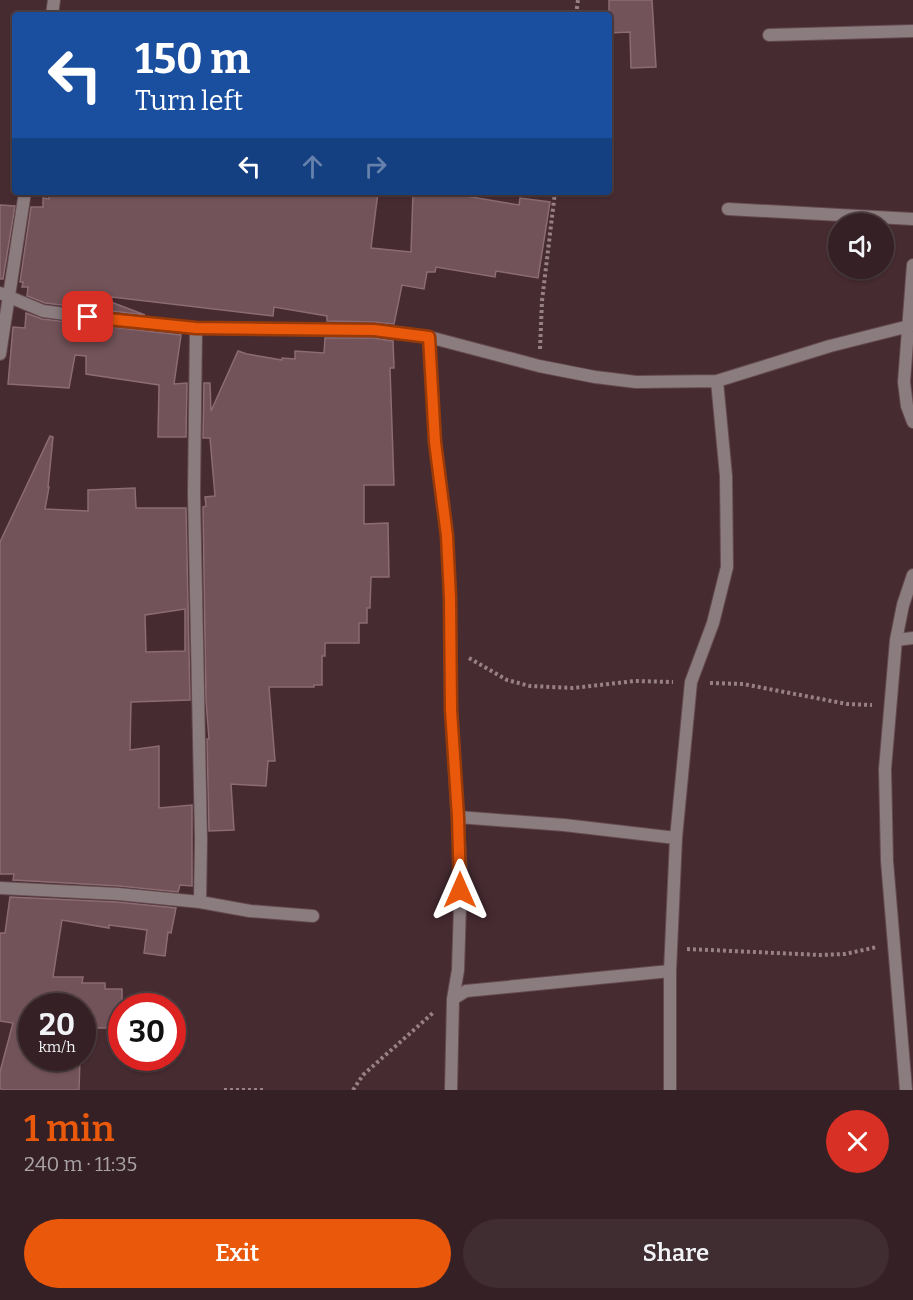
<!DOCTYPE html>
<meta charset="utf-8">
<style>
:root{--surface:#342025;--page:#3f2d32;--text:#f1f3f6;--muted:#a9a3a7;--line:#4e3e42;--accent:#ea580c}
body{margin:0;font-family:Bitter,serif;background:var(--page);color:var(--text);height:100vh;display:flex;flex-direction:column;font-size:22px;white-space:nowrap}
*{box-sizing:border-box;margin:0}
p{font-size:20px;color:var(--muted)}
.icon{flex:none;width:33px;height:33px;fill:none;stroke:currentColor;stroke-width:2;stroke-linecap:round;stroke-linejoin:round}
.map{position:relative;height:1090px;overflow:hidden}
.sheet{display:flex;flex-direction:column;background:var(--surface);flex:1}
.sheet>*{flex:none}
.guide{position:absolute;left:12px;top:12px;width:600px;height:183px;border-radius:6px;box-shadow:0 2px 4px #0004,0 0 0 2px var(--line);background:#1a4fa0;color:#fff;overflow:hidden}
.fabs{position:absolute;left:828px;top:213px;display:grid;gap:12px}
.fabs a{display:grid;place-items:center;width:66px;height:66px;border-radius:50%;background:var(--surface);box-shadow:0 2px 4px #0004,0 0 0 2px var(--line);font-size:30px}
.speed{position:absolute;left:18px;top:993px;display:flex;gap:12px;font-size:30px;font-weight:700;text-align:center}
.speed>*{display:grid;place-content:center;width:78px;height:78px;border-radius:50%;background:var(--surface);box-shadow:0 2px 4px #0004,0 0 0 2px var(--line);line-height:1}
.speed small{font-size:15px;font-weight:400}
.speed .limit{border:9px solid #d22;background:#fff;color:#111}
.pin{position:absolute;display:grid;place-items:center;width:51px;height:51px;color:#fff;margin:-26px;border-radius:12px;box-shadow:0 3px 9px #0006}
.me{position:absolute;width:66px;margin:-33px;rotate:0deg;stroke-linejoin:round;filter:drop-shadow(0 0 4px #0008)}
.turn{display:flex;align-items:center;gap:21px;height:126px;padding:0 24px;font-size:27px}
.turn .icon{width:78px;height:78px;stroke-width:2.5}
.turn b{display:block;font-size:42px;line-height:51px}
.lanes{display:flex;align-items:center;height:57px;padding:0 24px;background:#0003;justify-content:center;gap:30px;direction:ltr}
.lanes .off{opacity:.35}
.round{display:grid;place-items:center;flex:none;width:63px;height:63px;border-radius:32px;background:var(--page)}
.overview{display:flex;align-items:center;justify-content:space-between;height:102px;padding:0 24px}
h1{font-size:36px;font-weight:600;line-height:45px;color:var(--accent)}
.action{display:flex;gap:12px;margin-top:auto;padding:12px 24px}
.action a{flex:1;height:69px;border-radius:36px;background:var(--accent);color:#fff;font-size:24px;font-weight:600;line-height:69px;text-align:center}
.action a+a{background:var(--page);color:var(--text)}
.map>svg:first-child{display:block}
.building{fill:#725359;stroke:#8c6c72;stroke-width:1.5;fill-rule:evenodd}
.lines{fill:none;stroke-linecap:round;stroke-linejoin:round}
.street-casing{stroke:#644a4f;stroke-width:14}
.path{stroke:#988186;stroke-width:4;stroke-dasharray:3 3;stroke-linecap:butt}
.street{stroke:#8b7c7f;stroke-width:12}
.route-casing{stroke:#983908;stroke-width:15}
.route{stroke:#ea580c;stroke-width:10}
</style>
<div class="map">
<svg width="913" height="1090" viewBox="0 0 913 1090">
<rect width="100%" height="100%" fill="#462b31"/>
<path class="building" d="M609 0H652L656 67 631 68 630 32 609 33Z
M49 192H378L371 248 411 252 413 192H442L519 205 520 198 550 202 538 278 496 271 495 277 436 267 435 272H427L424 289 402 285 394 324 374 322 327 321V316L274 307 273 316 112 297 111 302 145 315 45 303 27 296 28 287H22L23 282H20L31 207H43V198L49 199Z
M0 205 15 206 3 279H0Z
M26 313 42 319 181 335 174 384 187 383 186 437H158L159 385 86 374V356L75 355 69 388 8 384 13 327 25 328Z
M325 338H373L393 341 394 368H390L394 485H364V524L388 523 389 577H371L370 608H367V623H359V643H325V656H322V685H314V687H269L275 761H268L266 786 231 784 234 830 209 831 207 739H209L206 701 203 507 206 506 205 497 215 496 210 438H203L204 383H210L211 411 238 351 247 354 282 360V358L295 359V351L324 353Z
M50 436 53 437 48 487H49L45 509 88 511V490L135 488 136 508H186L190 700 131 702 130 750 159 746V808L192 805V886L180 885 178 892 119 886 13 880 14 874H0V542ZM185 609V651L146 652 145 615Z
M10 897 117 902 176 908 171 933 168 932 165 956 144 953 147 930 109 925V928L62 920 53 977H83L82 983H105V989H122V1028H85V1006H32V1058H80L79 1090H2L0 1088V1072L13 1023 0 1021V933H5Z"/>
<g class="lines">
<defs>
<path id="street" d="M52 15 54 0
M769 35 913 31
M728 209 913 219
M913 265 904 382 907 406 913 422
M0 293 43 311 111 320 196 328 374 330 429 337 539 366 595 377 636 382 717 381 830 346 913 325
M196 328 194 493 201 839 200 902
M429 337 435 442 447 536 450 598 451 710 461 873 458 970 453 999
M0 354 25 192
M896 640 913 638
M458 817 564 825 676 838
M0 888 118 894 200 902 250 911 313 916
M451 1090 453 999 466 991 670 971
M670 1090V971L676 838 691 682 713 623 727 567 726 476 717 381
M906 1090 887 861 885 769 896 640 903 605 913 575"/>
</defs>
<use href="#street" class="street-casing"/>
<path class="path" d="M576 15 578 0
M540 349 542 301 555 192
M469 658 507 680 530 686 573 688 635 681 673 682
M710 683 743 684 847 704 872 705
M687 949 821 955 845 954 877 947
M224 1090H265
M353 1090 363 1075 434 1012"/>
<use href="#street" class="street"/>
</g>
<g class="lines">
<defs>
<path id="route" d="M88 317 196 328 374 330 429 337 435 442 447 536 450 598 451 710 458 817 460 890"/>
</defs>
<use href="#route" class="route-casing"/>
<use href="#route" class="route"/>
</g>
</svg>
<div class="fabs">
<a><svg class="icon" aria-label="sound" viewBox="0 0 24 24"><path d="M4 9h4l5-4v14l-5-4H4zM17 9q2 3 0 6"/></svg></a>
</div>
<div class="speed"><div>20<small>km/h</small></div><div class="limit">30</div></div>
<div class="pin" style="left:88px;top:317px;background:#d93025"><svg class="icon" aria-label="arrive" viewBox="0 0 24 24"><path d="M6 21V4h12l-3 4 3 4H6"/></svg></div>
<svg class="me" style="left:460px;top:890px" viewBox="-20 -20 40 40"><path d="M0-17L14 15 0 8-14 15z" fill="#ea580c" stroke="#fff" stroke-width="4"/></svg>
<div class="guide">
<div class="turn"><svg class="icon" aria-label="left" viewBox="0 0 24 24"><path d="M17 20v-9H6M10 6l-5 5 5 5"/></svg><div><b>150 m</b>Turn left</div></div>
<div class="lanes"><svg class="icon" aria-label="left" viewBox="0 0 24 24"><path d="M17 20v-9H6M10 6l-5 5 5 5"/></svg><svg class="icon off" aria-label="ahead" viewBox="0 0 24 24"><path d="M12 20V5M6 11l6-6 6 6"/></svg><svg class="icon off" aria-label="right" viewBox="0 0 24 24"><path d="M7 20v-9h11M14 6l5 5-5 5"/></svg></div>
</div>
</div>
<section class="sheet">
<div class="overview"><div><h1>1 min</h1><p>240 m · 11:35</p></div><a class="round" style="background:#d93025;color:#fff"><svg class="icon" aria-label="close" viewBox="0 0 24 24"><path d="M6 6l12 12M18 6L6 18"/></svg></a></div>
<div class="action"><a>Exit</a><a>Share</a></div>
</section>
